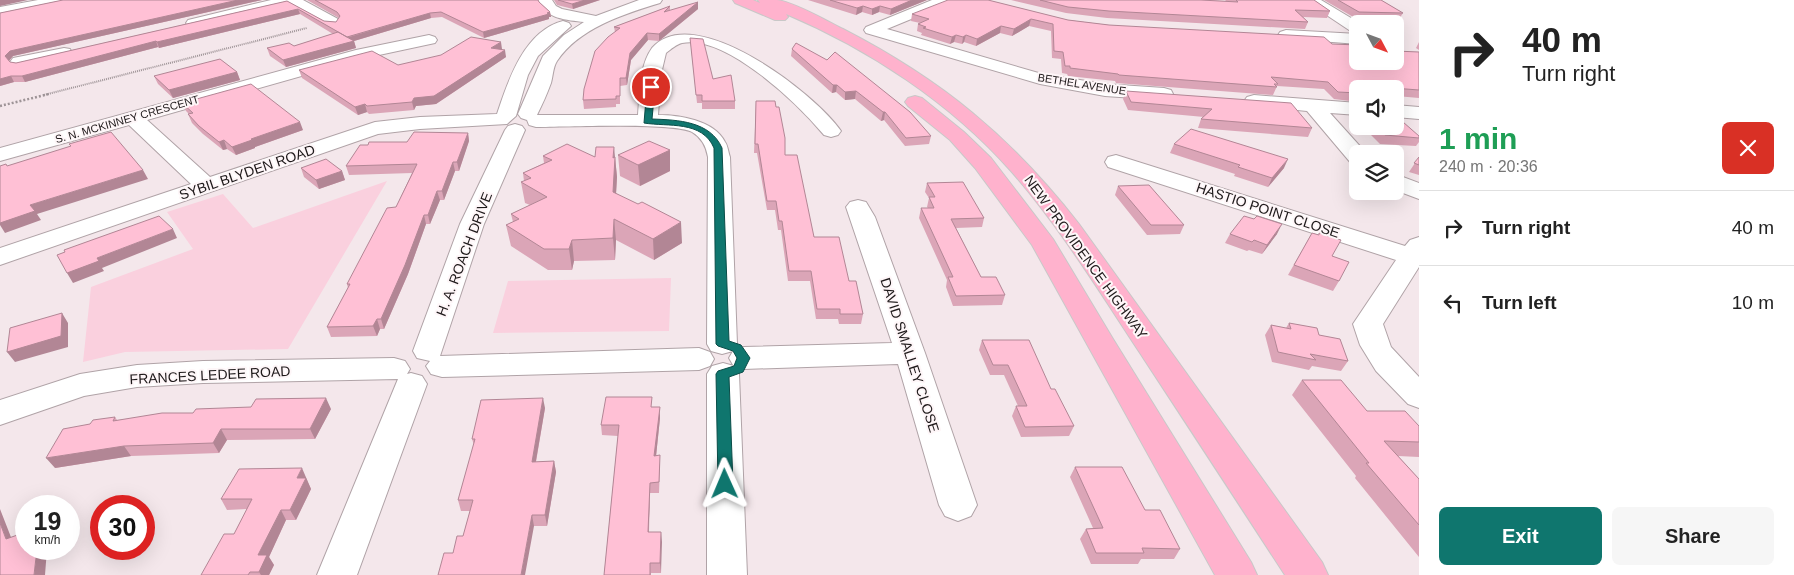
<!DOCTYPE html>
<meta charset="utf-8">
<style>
:root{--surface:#fff;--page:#f6f6f6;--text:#222;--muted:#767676;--line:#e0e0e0;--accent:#0f766e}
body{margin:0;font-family:Arial,sans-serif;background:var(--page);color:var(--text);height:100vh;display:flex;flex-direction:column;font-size:19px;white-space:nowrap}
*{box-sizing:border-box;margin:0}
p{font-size:16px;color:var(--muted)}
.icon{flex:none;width:28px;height:28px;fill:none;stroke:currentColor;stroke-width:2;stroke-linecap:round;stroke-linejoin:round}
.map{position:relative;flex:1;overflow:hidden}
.drawer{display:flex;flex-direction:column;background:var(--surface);width:375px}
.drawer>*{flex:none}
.guide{background:#fff;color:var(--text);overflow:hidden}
.needle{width:32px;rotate:131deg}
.fabs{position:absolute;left:1349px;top:15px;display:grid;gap:10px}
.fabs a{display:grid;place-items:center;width:55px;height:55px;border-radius:8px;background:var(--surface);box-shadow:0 5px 20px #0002;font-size:25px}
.speed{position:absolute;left:15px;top:495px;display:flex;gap:10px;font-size:25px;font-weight:700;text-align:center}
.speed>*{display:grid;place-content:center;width:65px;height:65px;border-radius:50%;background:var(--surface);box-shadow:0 5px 20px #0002;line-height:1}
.speed small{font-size:12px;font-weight:400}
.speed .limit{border:8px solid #d22;background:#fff;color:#111}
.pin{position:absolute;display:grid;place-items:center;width:42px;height:42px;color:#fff;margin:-21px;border:2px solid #fff;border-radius:50%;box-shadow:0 1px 5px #0007}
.me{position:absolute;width:55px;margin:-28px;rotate:359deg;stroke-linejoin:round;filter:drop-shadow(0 0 4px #0008)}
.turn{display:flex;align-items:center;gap:18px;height:105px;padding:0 20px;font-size:22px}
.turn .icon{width:65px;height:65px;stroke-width:2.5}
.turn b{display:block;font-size:35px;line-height:42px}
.round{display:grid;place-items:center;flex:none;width:52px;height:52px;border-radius:8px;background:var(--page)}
.headline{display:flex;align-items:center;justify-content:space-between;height:85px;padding:0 20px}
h1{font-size:30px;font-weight:600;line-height:38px;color:#1e9e55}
.button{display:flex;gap:10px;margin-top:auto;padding:10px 20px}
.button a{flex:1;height:58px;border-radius:8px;background:var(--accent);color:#fff;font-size:20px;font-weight:600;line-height:58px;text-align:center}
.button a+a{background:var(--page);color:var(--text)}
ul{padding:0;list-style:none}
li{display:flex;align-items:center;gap:15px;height:75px;padding:0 20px;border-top:1px solid var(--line)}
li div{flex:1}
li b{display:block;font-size:19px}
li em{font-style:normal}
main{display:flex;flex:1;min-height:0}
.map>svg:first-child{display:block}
.green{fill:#fad0de}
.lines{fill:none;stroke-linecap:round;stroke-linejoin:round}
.minor-casing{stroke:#b0a3a7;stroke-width:2}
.highway-casing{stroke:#c9c8c8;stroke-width:2}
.path-far1{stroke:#9e9497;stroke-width:2;stroke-dasharray:1 1;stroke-linecap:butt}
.path{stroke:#9e9497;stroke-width:2.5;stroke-dasharray:2 2;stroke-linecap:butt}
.minor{fill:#fff;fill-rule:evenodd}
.highway{fill:#ffb2cd;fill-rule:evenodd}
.wall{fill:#dba5b7}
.shaded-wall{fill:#b28695}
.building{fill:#ffc0d5;stroke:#b28695}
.route{fill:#0f766e;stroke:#0a4d48}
.labels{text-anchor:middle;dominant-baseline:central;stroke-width:4;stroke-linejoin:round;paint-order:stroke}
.far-street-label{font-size:11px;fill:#1e191a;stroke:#fef6f8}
.street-label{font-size:14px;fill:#1e191a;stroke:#fef6f8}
</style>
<main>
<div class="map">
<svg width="1419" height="575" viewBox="0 0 1419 575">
<rect width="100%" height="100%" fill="#f4e7eb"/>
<path class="green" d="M387 181 288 349 125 352 83 362 91 287 193 249 167 212 223 194 253 228Z
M671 278 669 331 493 333 508 281Z"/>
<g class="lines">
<defs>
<path id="minor" d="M38 0H68L66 3 61 4 0 17V7Z
M271 0H303L338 19 340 22 338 25H326L289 4 194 28 188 26 186 23 188 20Z
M538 0H552L556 6 562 9 596 16 639 0H662L660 3C624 14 579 28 557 61 553 67 553 76 551 83 547 94 542 105 537 115H638C640 94 639 66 652 48 694 0 815 93 841 131L838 135 831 137 824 135C798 104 726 34 682 43 677 44 671 49 666 53L661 74 658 115C679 115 714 120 725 142 728 146 728 152 730 157L737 344 733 351 722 354 711 351 707 344 708 157C706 146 702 138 692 132 674 122 563 127 536 127L529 125 527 120 521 118 518 114 543 56 564 35 584 22C567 20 545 19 538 0Z
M932 0H952L950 3 887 29 1042 74 1105 84 1164 88 1171 90 1173 94 1171 98 1164 100 1105 96 1040 84 866 33 864 30 866 27Z
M1304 0H1321L1361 24H1358V34L1352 32Z
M563 21 569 23 571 26 538 56 528 75 516 116 507 124 420 129 378 134 0 265V248L191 184 129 125 0 161V148L356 50 429 35 435 37 437 40 435 43 365 58 147 120 210 177 375 122 420 117 497 114C508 81 524 31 563 21Z
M1286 30 1358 34V44L1280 38 1278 35 1280 32Z
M64 48 70 49 72 53 70 57 19 67 13 66 10 62 13 58Z
M1254 95 1358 103V115L1330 113 1367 154H1358V163L1350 162 1307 111 1247 105 1244 101 1247 97Z
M1395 105 1419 107V119L1395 117Z
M515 124 522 126 525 130 484 224 440 356 699 348 710 352 714 359 710 366 699 370 442 377 431 374 426 366 430 361 417 358 413 351 460 224 505 130 508 126Z
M1116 155 1405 246 1410 240 1419 237V267L1383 324 1391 347 1419 377V408L1408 404 1376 371 1360 345 1353 324 1396 260 1108 167 1105 162 1108 157Z
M1395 174 1419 183V199L1395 190Z
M858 200 866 202 875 217 925 353 977 505 971 516 958 521 945 516 939 505 898 364 744 369 733 365 729 358 733 351 744 347 892 343 846 207 850 202Z
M394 358 405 361 410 369 407 374 411 373 422 376 427 384 357 575H317L398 379 203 383 137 387 84 396 0 425V400L80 374 137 365 203 361Z
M723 363 734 366 739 374 747 575H707V374L712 366Z"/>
<path id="highway" d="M733 0H753L760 3 758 0C764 0 771 0 777 0 794 2 827 21 843 29 942 80 1011 137 1079 224L1322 562 1328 575H1285C1237 501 1189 427 1140 353 1099 291 1060 227 1011 171 951 103 869 49 786 14L788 17 785 20H775L735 3Z
M915 96 922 98 964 132 991 158 1053 239 1113 339 1251 562 1257 575H1215L1032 245 975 168 950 140 908 106 905 102 908 98Z"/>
</defs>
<use href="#minor" class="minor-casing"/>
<use href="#highway" class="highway-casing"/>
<path class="path-far1" d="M44 95 307 28"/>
<path class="path" d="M0 106 49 94"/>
<use href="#minor" class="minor"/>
<use href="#highway" class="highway"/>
</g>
<path class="wall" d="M63 0H262L13 56 9 61 10 62 16 63 287 1 324 21 336 22 339 18 307 0H538L539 2 550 12 551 17H549V19L484 38 442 17 431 18 354 41 356 48 286 67 270 56 267 48 294 46 333 34 300 14 159 48 158 47 25 82H14L0 86V13Z
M554 0H600L573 9 557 5Z
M808 0H927L890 15 879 12 872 15 862 12 856 15Z
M1011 0H1200L1226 1 1225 0H1314L1330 11 1327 18 1303 17 1308 22 1305 29 1107 18 1066 13Z
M1324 0H1381L1403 13 1399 19 1355 18Z
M698 2V9L659 41 648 40 631 60 627 85 620 86V104H616V107L584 109 583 100 615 32 614 27 670 6V11Z
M912 14 1068 20 1109 25 1332 44 1358 61 1419 52V98L1396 96 1395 97V89H1358V102L1334 99 1324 89 1277 86 1273 95 1116 83 1115 81 1068 76 1067 74 1062 73 1061 59 1052 58 1051 31 1029 26 1012 36 1000 33 976 46 964 42 962 44 954 42 950 44 921 35 922 33 917 31 918 24 920 23 911 21Z
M690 38 713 79 735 101V109H702V103H697Z
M1419 42V50L1416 48Z
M502 49 506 57 436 104 416 106 414 110 369 114 367 112 358 115 302 78 299 70 398 65Z
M792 49 931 136 929 144 905 146 884 120 881 121 855 99 845 100 836 92 832 93 791 56Z
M237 72 240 80 173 98 158 84 154 76Z
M1126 91 1312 128 1308 137 1198 128 1201 119 1204 117 1128 110 1123 99Z
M756 101 785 155 814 237 849 281 863 314 861 324H839L838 319H816L810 281H788L781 230H778L775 210H767L757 153H754Z
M182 103 303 130 255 147V148L236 155 227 149 223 150 203 134 192 123 188 114H189L186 111Z
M1356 108H1358V122L1351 116Z
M1362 126H1395L1419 136V142L1416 146 1380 144Z
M468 133 469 141 459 171H455L444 200H440L430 224H426L408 274 384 329H380L377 336 331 337 327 327 348 288 347 284 396 207 412 173 349 175 346 166 407 142Z
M1174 144 1284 168 1268 187 1234 176 1235 174 1170 153Z
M670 150V171L640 186 620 176 618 155Z
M543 156 615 157 617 177 616 193 682 243 654 260 616 240 615 260 574 261 572 270H548L511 246 506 225 513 222 511 214 530 205 525 203 521 182 524 181 523 173 544 163Z
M1419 157V175L1409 172Z
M301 168 342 171 345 180 319 189 304 177Z
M927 183 984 218 982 227 956 228 981 277 1005 295 1002 305 953 306 946 287 947 280 919 218 921 208H928L927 207 929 198 925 192Z
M1118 186 1184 225 1180 234 1147 235 1115 195Z
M1312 233 1332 256 1339 281 1333 291 1288 275Z
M1230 234H1277L1262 254 1249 250 1247 251 1225 243Z
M1289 323 1319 335 1348 361 1341 371 1312 366 1309 370 1272 362 1265 335 1271 325 1286 328Z
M982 340 1051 389 1074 426 1069 436 1021 437 1012 416 1016 406H1018L1004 375H990L979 350Z
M1302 380 1367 411 1419 426V457L1398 456 1419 479V557L1355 478 1356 476 1292 395Z
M653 407 660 418 656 456 660 466 659 493H650L649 532H661V573H651V575H604L618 436 602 435 601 425Z
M545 408 536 462 554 461 556 472 547 526H534L453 553 463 536 470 511H461L458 500 474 445 472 439Z
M331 409 315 439 227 440 219 453 131 456 55 468 115 417 117 420Z
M1075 467 1145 510 1180 549 1174 559H1141L1138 564H1091L1080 539 1086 529 1093 528 1070 477Z
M307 479V480L311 489 296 520H286L269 557 274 565 269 575H201L234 534 247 509 227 510 221 499Z"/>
<path class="shaded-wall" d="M0 0H28L0 6Z
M238 0H262L13 56 8 62 5 56 10 51Z
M585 0H600L573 9 572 4Z
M912 0H927L890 15 891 9Z
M698 2V9L659 41V34Z
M863 6 862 12 856 15 857 8Z
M880 6 879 12 872 15V9Z
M298 9 300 14 159 48 157 42Z
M550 12 551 17H549V19L484 38 483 32Z
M430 13 431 18 354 41 356 48 286 67 283 60 346 38Z
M1031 19 1029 26 1012 36 1014 29Z
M1001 26 1000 33 976 46 977 39Z
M647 33 648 40 631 60 627 85 626 78 630 53Z
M956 35 954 42 950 44 952 37Z
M966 35 964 42 962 44 963 37Z
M156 41 158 47 25 82 22 76Z
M501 42 502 49 493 55 491 48Z
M505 50 506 57 436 104 416 106 414 110 412 102 414 98Z
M237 72 240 80 173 98 169 90Z
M11 76 14 82 0 86V79Z
M833 85H837L836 92 832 93Z
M856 91 855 99 845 100V92Z
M365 104 367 112 358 115 355 107Z
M883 112H885L884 120 881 121Z
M300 122 303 130 255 147V148L236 155 232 147 251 139Z
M468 133 469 141 459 171 457 162Z
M224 140 227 149 223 150 219 142Z
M614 147 617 177 615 212 613 192V158Z
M670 150V171L640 186 638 165Z
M1288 159 1284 168 1268 187 1272 178Z
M453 162 455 171 444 200 442 191Z
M143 170 148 179 37 214 41 220 5 233 0 225V223L30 205Z
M342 171 345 180 319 189 316 180Z
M437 191 440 200 430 224 428 215Z
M424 215 426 224 408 274 384 329 381 319Z
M614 219 616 240 615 260 613 238Z
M681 222 682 243 654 260 653 239Z
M1282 224 1277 234 1262 254 1267 245Z
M173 229 177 238 102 268 104 271 73 283 67 273 97 258Z
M572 240 574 261 572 270 569 249Z
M62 313 68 323V347L15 362 7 352Z
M377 319 380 329 377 336 373 326Z
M326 398 331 409 315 439 310 429Z
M543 398 545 408 534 472 532 462Z
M660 407V418L655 466 654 456Z
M221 429 227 440 219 453 213 443Z
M124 446 131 456 55 468 46 458Z
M554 461 556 472 547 526 545 515Z
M302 468 311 489 296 520 290 510 297 478Z
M650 483V493L648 543V532Z
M0 509 16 550 6 539 0 523Z
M281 510 286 520 269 557 274 565 269 575H261L259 572 258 555Z
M532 515 534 526 525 575H521Z
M661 532 662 542 661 573 660 563Z
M37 549H47L45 575H34Z"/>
<path class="building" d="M63 0H238L10 51 5 56 10 62 16 63 287 1 324 21 336 22 340 16 337 12 315 0H538L539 2 550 12 547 13 549 14 483 32 441 12 430 13 347 37 298 9 157 42 156 41 22 76H11L0 79V13Z
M558 0H585L572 4Z
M830 0H912L891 9 880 6 872 9 863 6 857 8Z
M948 0H988L1068 20 1109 25 1324 37 1332 44 1358 45V61H1395V51L1419 52V90L1393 88 1394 89H1358V93L1338 92 1328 82 1271 77 1278 84H1274L1277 87 1119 75 1118 74 1070 68V66H1065L1063 52 1054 51 1053 24 1031 19 1014 29 1001 26 977 39 966 35 963 37 956 35 952 37 923 28 926 27 918 24 929 19 912 14Z
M1040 0H1201L1238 2 1236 0H1314L1330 11 1295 10 1308 22 1109 11 1068 7Z
M1338 0H1381L1403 13 1359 12Z
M698 2 659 34 647 33 630 53 626 78H620V96H616V99L583 100 584 89 595 51 608 37 620 28 614 27 670 6 664 12Z
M338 32 354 41 283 60 267 48 289 43 294 46Z
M471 37 501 42 491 48 505 50 434 96 414 98 412 102 367 106 365 104 355 107 299 70 372 51 398 65 441 55Z
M690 38 703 39 713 79 731 75 735 101H702V95H696Z
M796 43 827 60 835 52 910 112 931 136 906 138 885 112H883L856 91 845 92 837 85H833L792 49Z
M220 59 237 72 169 90 154 76Z
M251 84 300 122 251 139 252 140 232 147 224 140 219 142 199 126 188 114 193 113 182 103Z
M1126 91 1291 103 1312 128 1201 119 1212 109 1131 102Z
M756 101H775L776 107H779L785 138V155H797L814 237H839L849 281H856L863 314H840V309H817L811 271H789L782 221H779L776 201H767L758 144H755Z
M1395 115 1419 136V138L1385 135 1375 126H1395Z
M1191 129 1288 159 1272 178 1238 167 1240 165 1174 144Z
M111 132 143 170 30 205 35 211 0 223V166L6 164 7 166 71 146 69 144Z
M414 132 468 133 457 162H453L442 191H437L428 215H424L405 265 381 319H377L373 326 327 327 350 284H347L387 208 396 207 417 164 346 166 360 145H368L369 142H407Z
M649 141 670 150 638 165 618 155Z
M567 144 595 157 596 147H614L613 158 615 157 613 192 638 204 642 202 681 222 653 239 614 219 613 238 572 240 569 249H544L506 225 519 219 511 214 547 197 521 182 531 178 523 173 552 160 543 156Z
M1419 157V165L1414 163Z
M326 159 342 171 316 180 301 168Z
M963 182 984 218 951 219 981 277H996L1005 295 956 296 948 277H953L921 208H934L929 197H935L927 183Z
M1149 185 1184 225H1151L1118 186Z
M159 216 173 229 97 258 99 261 67 273 57 255 65 252 64 250Z
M1244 216 1254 219 1257 216 1282 224 1267 245 1254 240 1252 242 1230 234Z
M1312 233 1319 235V233L1341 240 1332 256 1349 262 1339 281 1294 265Z
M62 313 61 336 7 352 10 328Z
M1289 323 1317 328 1319 335 1340 339 1348 361 1310 354 1316 360 1278 352 1271 325 1291 329Z
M982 340H1029L1051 389H1055L1074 426 1025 427 1016 406H1027L1008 365H993Z
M1302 380H1341L1367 411H1405L1419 426V442L1384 441 1419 479V525L1366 463H1369Z
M606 397H652L651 407H660L654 456 660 455 659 482 650 483 648 532H661L660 563H650V575H604L619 425H601Z
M326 398 310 429H221L213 443 124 446 46 458 63 429 90 424 93 420 115 417 113 421 162 413H193L196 409 251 407 256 399Z
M543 398 532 462 554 461 545 515H532L521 575H438L444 553H453L457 536H463L473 500H458L475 439H472L481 400Z
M1075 467H1122L1145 510H1160L1180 549 1142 548 1144 553H1096L1086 529 1103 528Z
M302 468 297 478H306L290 510H281L258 555H267L259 572H250L248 575H201L224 534H234L252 499H221L239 469Z
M0 523 6 539 26 532V549H37L34 575H0Z"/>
<path class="route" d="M651 85 655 87 652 119C678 120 710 121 722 148L729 341 741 345 750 358 743 372 729 377 733 484 731 488 725 490 720 488 718 484 716 374 718 371 734 366 737 358 733 351 718 346 716 344 714 148C702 120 668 127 644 123L647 87Z"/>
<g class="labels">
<g class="far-street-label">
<text transform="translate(1082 84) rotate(9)">BETHEL AVENUE</text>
<text transform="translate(127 119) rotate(-16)">S. N. MCKINNEY CRESCENT</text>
</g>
<g class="street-label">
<text transform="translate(247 172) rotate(-19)">SYBIL BLYDEN ROAD</text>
<text transform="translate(1268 210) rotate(18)">HASTIO POINT CLOSE</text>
<text transform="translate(464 254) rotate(-69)">H. A. ROACH DRIVE</text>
<text transform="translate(1086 257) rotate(54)">NEW PROVIDENCE HIGHWAY</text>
<text transform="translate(910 355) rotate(72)">DAVID SMALLEY CLOSE</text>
<text transform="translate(210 375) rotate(-3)">FRANCES LEDEE ROAD</text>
</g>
</g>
</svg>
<div class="fabs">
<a><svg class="needle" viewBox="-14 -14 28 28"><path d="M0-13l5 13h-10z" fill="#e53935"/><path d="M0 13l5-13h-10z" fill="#767676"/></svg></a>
<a><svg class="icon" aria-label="sound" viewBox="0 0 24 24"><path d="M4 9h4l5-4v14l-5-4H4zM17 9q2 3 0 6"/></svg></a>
<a><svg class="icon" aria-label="layers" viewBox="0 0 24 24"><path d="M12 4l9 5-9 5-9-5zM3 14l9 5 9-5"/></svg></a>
</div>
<div class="speed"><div>19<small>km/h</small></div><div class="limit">30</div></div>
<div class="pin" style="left:651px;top:87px;background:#d93025"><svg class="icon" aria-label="arrive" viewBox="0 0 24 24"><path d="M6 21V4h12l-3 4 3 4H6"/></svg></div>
<svg class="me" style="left:725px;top:484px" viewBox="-20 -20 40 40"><path d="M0-17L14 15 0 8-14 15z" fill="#0f766e" stroke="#fff" stroke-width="4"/></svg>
</div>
<section class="drawer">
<div class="guide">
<div class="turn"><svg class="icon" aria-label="right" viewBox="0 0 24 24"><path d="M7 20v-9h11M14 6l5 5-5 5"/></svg><div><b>40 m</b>Turn right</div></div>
</div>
<div class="headline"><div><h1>1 min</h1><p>240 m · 20:36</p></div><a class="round" style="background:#d93025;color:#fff"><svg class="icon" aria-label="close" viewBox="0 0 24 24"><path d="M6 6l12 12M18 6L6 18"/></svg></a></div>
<ul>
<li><svg class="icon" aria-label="right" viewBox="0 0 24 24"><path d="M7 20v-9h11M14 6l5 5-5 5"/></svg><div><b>Turn right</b></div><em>40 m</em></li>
<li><svg class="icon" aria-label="left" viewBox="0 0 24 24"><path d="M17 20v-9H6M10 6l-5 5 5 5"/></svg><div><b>Turn left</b></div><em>10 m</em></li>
</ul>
<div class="button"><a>Exit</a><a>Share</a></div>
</section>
</main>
